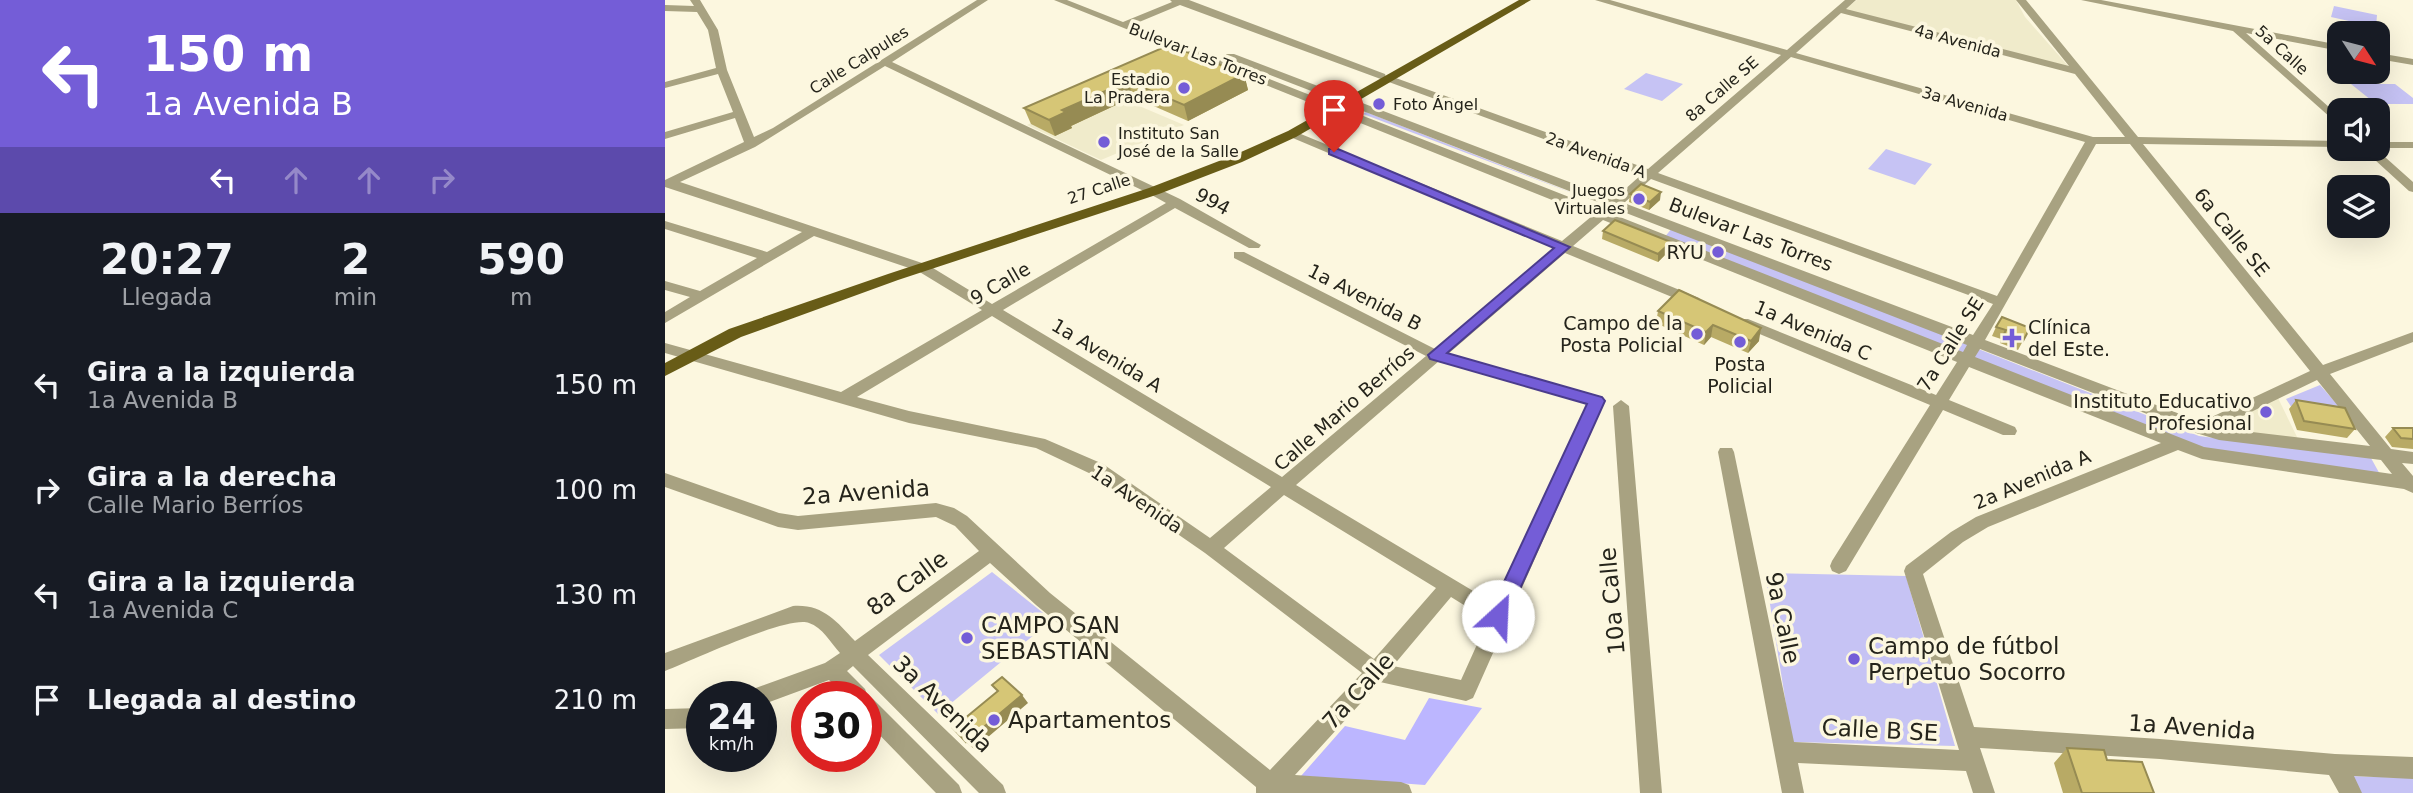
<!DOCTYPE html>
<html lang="es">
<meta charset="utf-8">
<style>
:root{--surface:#171b24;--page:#242831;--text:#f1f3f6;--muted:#9ea1a6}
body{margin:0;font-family:"DejaVu Sans",sans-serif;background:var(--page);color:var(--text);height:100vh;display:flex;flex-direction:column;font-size:26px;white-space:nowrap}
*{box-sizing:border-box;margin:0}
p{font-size:23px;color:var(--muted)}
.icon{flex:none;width:38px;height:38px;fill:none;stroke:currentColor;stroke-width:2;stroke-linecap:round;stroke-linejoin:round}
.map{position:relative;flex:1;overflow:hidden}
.sheet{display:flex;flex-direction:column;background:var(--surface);width:665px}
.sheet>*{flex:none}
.guide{background:#745dd7;color:#fff;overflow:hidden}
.needle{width:46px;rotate:126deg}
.tools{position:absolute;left:1662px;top:21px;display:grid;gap:14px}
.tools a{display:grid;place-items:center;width:63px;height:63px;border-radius:14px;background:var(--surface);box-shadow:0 7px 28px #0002;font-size:35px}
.speed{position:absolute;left:21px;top:681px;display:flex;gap:14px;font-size:35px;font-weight:700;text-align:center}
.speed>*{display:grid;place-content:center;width:91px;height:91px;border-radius:50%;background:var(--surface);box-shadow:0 7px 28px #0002;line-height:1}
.speed small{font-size:18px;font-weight:400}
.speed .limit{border:10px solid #d22;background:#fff;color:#111}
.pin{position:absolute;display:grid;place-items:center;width:60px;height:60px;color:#fff;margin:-72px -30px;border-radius:50% 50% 50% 0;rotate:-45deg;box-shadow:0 0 7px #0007}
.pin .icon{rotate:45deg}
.me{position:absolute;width:77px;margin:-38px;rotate:25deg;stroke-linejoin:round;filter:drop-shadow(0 0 5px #0008)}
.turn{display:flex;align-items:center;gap:24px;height:147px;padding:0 28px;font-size:32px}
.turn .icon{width:91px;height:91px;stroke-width:2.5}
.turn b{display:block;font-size:49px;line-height:60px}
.lanes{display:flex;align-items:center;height:66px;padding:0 28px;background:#0003;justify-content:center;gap:35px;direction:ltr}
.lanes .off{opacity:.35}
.eta{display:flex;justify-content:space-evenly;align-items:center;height:119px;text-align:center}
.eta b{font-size:42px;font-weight:600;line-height:49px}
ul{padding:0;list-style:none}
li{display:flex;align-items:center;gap:21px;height:105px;padding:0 28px}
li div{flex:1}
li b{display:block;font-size:26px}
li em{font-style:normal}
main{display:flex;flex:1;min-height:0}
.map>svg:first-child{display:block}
.built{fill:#f0ebcb}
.green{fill:#c6c3f4}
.forest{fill:#bcb6ff}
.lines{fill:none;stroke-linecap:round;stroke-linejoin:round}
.minor{fill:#a8a281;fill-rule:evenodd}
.major{fill:#685c17;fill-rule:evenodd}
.wall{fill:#b8aa65}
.shaded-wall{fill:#968b53}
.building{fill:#d6c676;stroke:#968b53;stroke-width:2}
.route{fill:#745dd7;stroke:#4b3c8c;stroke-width:2}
.poi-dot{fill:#745dd7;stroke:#fcf7df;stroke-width:2.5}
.labels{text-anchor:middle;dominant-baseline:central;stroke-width:7;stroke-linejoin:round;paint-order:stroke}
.far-street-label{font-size:16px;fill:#25241b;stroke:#fcf7df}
.far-poi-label{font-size:16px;fill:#25241b;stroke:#fcf7df;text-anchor:end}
.street-label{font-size:19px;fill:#25241b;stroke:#fcf7df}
.poi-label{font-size:19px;fill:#25241b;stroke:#fcf7df;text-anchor:end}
.near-street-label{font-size:23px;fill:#25241b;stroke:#fcf7df}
.near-poi-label{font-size:23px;fill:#25241b;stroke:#fcf7df;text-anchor:start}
</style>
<main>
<section class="sheet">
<div class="guide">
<div class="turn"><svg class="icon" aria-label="left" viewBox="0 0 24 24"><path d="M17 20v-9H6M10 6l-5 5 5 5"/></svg><div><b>150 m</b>1a Avenida B</div></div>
<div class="lanes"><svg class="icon" aria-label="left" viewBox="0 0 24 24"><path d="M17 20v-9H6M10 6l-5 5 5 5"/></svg><svg class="icon off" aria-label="ahead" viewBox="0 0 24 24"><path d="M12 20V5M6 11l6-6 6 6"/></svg><svg class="icon off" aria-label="ahead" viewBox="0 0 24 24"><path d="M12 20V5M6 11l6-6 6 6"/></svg><svg class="icon off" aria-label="right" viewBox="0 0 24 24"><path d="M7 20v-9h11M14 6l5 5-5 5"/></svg></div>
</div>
<div class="eta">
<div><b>20:27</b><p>Llegada</p></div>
<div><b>2</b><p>min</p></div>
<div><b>590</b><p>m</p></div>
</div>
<ul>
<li><svg class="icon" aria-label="left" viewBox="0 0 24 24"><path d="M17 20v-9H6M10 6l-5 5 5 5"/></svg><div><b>Gira a la izquierda</b><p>1a Avenida B</p></div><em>150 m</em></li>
<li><svg class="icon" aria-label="right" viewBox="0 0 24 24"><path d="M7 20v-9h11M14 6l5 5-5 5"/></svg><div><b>Gira a la derecha</b><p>Calle Mario Berríos</p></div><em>100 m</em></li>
<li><svg class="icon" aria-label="left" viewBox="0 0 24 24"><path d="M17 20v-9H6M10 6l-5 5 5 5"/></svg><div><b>Gira a la izquierda</b><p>1a Avenida C</p></div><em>130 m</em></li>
<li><svg class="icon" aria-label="arrive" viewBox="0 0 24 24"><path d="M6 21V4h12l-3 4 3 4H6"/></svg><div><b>Llegada al destino</b></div><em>210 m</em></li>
</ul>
</section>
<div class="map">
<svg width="1748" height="793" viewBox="0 0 1748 793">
<rect width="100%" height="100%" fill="#fcf7df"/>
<path class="built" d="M1192 0H1351L1360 17 1405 68 1179 10Z
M439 91 519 125 436 160 362 125Z
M1613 398 1634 441 1558 431 1552 425Z"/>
<path class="green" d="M1669 6 1712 15 1711 27 1666 17Z
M981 73 1018 84 997 101 959 89Z
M1686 84H1730L1748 98V104H1711Z
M701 112 915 196 698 114Z
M1221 149 1267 164 1250 185 1203 169Z
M1007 228 1534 436 1706 458 1717 478 1540 450 999 238Z
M1655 385 1679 412 1627 408 1621 399Z
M327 572 387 620 273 714 214 655Z
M1100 573 1241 576 1290 746 1127 742Z
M1686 776 1748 778V793H1696Z"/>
<path class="forest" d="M764 698 817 708 760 785 636 776 680 726 740 740Z"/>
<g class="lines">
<path class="minor" d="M25 0H35L53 30 62 70 89 137 108 128 312 0H323L227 62 515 199 596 245 594 248H584L510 208 338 310 617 477 761 356 569 258V252H579L770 349 889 248 623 136V132H631L897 241 927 216 389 0H402L458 22 507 2 505 0H524L720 74 721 77H728L983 169 1116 55 930 0H945L1122 50 1180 0H1191L1181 9 1404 66 1351 0H1361L1473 137 1675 141V147L1478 144 1658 365 1748 332V342L1665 374 1726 449 1748 452V464L1737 463 1748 476V493L1739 489 1537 459 1513 450 1323 527 1298 542 1258 574 1309 727 1495 739 1670 754 1748 757V779L1689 776 1697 793H1674L1664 775 1495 759 1315 748 1330 793H1308L1301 771 1133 763 1139 793H1117L1053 452 1055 448H1067L1069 452 1129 742 1294 750 1239 571 1241 566 1286 532 1311 517 1496 443 1304 367 1284 400 1350 427 1352 431 1350 435H1338L1278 410 1181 571 1174 574 1167 571 1165 566 1167 561 1265 405 1073 325 1071 322 1073 319H1083L1271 395 1292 362 938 220 908 246 1034 298 1036 301 1029 306 1024 304 900 253 783 354 938 397 940 401 808 698 801 701 715 682 630 775 736 782 744 785 747 793H591V787L371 605 325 563 203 655 338 785 341 793H314L188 666 182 671 200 689 203 697 208 699 294 785 297 793H271L201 721V696H180L164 680 96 705V696H85L88 689 160 663 175 653C166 643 157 627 144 623 123 615 26 661 0 671V653L128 606C158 604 171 621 190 641L314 551 290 526 271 517 133 530 113 527 0 487V473L114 513 133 516 271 503 289 508 302 516 385 593 605 770 697 673 540 553 426 474 371 448 244 423 0 353V343L176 392 317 310 253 271 149 236 0 323V312L25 297 0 290V281L35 291 92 258 0 229V221L102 252 137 232 0 187V180L79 142 70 118 0 139V132L68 112 53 74 0 88V82L51 68 43 30 32 12 0 11V5L29 6ZM515 5 976 175 949 199 569 54H561V58L1302 345 1298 352 467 25ZM1176 13 1410 74 1460 137H1428L1131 53ZM1126 57 1420 142 1332 296 993 173ZM220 66 485 194 501 203 327 304 263 265 15 182 90 147ZM1431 144H1465L1645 371 1536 422 1320 340ZM986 179 1328 304 1308 335 959 203ZM327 316 606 487 545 538 438 464 380 439 244 411 192 397ZM1315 349 1531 433 1554 440 1716 460 1727 474 1539 447 1310 357ZM774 361 923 404 830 604 631 485ZM1652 380 1705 446 1553 428ZM619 495 771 588 709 659 559 548ZM786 597 823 620 796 680 728 666Z
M1416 0H1436L1675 45V51L1581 33 1675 117V126L1568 31Z
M1713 53 1748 59V65L1713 59Z
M1713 142H1748V148H1713Z
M1698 149H1711L1748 182V192L1744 191Z
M956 400 964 406 997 793H975L948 406Z
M37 708V728L0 729V709Z"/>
<path class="major" d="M854 0H866L631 137 577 162 494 194 233 280 76 337 0 376V363L64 329 223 274 484 188 567 156 623 131Z"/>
</g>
<path class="wall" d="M504 45 579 74 583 90 523 121 468 97 406 126 407 128 390 136 366 124 359 108Z
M965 194 995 200 984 210 964 202Z
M938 231 1005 250 993 262 937 239Z
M1014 290 1094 341 1083 353 1046 337 1039 345 991 323 993 311Z
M1331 327 1365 328 1353 350 1335 343 1336 339 1327 336Z
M1631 400 1690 429 1682 438 1632 430 1624 409Z
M1728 428H1748V449L1727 447 1720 437Z
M1402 748 1442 760 1489 793H1398L1389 763Z"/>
<path class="shaded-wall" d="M579 74 583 90 523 121 519 105Z
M463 81 468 97 406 126 407 128 390 136 384 120 397 110Z
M996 192 995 200 984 210 985 202Z
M1006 242 1005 250 993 262V254Z
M1048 325 1046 337 1039 345 1041 332Z
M1096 328 1094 341 1083 353 1086 341Z
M357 695 363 703 309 749 301 742Z"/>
<path class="building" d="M504 45 579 74 519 105 463 81 397 110 401 112 384 120 359 108Z
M976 184 996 192 985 202 965 194Z
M950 220 1006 242 993 254 938 231Z
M1014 290 1096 328 1086 341 1048 325 1041 332 993 311Z
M1337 317 1365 328 1358 341 1339 334 1341 330 1331 327Z
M1631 400 1680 408 1690 429 1639 421Z
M1728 428H1748V439L1736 438Z
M337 677 357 695 301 742 288 728 333 691 327 685Z
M1402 748 1439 750 1442 760 1477 762 1489 793H1417Z"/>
<path class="route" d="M664 149H673L905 247 782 353 937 397 940 401 840 622 833 624 826 622 823 616 922 404 765 359 763 355 889 248 664 154Z"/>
<g class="poi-dot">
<circle cx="519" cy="88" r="7"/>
<circle cx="714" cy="104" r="7"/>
<circle cx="439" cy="142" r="7"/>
<circle cx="974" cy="199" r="7"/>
<circle cx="1053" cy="252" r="7"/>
<circle cx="1032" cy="334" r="7"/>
<path d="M1343.5 327.5h7v7h7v7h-7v7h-7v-7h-7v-7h7z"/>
<circle cx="1075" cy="342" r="7"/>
<circle cx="1601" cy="412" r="7"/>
<circle cx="302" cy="638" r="7"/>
<circle cx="1189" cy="659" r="7"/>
<circle cx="329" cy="720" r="7"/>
</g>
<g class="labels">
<g class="far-street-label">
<text transform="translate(1293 41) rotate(15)">4a Avenida</text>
<text transform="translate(1617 50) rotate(42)">5a Calle</text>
<text transform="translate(533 54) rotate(21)">Bulevar Las Torres</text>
<text transform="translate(194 60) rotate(-32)">Calle Calpules</text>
<text transform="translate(1057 89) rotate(-41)">8a Calle SE</text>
<text transform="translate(1300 104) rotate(16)">3a Avenida</text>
<text transform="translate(931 155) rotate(20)">2a Avenida A</text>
<text transform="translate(434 189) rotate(-18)">27 Calle</text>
</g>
<g class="far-poi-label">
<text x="505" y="79">Estadio<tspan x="505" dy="18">La Pradera</tspan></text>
<text x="728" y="104" text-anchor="start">Foto Ángel</text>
<text x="453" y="133" text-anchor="start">Instituto San<tspan x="453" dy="18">José de la Salle</tspan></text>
<text x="960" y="190">Juegos<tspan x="960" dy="18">Virtuales</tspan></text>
</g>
<g class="street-label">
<text transform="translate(548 201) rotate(28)">994</text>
<text transform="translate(1567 232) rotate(51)">6a Calle SE</text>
<text transform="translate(1086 234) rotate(21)">Bulevar Las Torres</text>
<text transform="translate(335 283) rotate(-30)">9 Calle</text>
<text transform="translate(700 297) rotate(27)">1a Avenida B</text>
<text transform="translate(1148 330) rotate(23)">1a Avenida C</text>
<text transform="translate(1285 344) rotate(-58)">7a Calle SE</text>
<text transform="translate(442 355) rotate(31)">1a Avenida A</text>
<text transform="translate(679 408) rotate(-41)">Calle Mario Berríos</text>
<text transform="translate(1367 479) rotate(-23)">2a Avenida A</text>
<text transform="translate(472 499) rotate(34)">1a Avenida</text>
</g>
<g class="poi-label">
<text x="1039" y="252">RYU</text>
<text x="1018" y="323">Campo de la<tspan x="1018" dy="22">Posta Policial</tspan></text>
<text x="1363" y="327" text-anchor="start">Clínica<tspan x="1363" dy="22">del Este.</tspan></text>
<text x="1075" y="364" text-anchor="middle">Posta<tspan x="1075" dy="22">Policial</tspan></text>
<text x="1587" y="401">Instituto Educativo<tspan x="1587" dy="22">Profesional</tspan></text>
</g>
<g class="near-street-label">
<text transform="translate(201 492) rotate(-4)">2a Avenida</text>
<text transform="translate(242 583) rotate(-36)">8a Calle</text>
<text transform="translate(947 601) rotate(-95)">10a Calle</text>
<text transform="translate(1118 618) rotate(78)">9a Calle</text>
<text transform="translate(693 691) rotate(-48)">7a Calle</text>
<text transform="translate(278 704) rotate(44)">3a Avenida</text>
<text transform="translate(1527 727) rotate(4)">1a Avenida</text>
<text transform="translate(1215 730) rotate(3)">Calle B SE</text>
</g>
<g class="near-poi-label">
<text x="316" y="625">CAMPO SAN<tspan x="316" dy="26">SEBASTIAN</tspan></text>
<text x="1203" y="646">Campo de fútbol<tspan x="1203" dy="26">Perpetuo Socorro</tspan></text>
<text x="343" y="720">Apartamentos</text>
</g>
</g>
</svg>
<div class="tools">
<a><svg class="needle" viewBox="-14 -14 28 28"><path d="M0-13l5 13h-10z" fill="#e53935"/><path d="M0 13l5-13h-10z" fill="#9ea1a6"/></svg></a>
<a><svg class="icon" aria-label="sound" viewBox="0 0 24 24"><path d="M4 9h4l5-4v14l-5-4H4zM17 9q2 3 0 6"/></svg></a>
<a><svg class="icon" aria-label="layers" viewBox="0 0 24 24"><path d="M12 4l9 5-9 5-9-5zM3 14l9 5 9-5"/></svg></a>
</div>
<div class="speed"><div>24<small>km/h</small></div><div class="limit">30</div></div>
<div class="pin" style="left:669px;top:152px;background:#d93025"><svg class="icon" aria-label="arrive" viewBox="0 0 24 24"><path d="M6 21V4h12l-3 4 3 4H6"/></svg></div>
<svg class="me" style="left:833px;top:616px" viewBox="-20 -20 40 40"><circle r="19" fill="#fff"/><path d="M0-13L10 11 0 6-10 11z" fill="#745dd7"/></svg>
</div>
</main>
